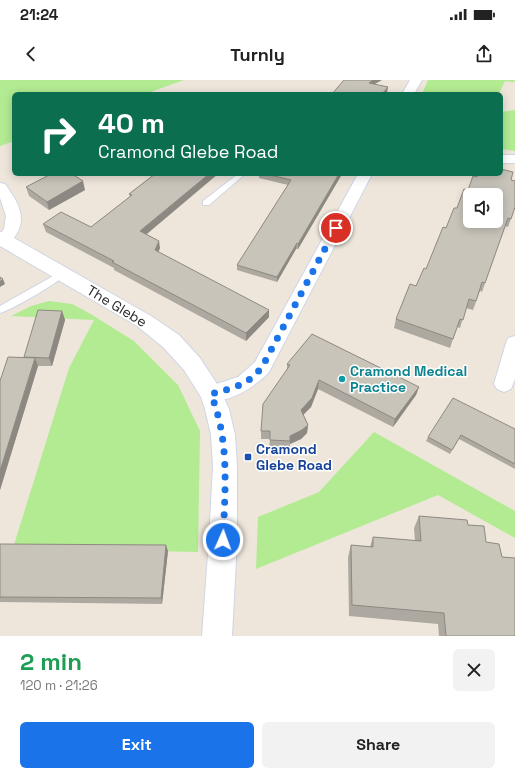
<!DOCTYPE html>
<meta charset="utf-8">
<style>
:root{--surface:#fff;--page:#f2f2f2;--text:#222;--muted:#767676;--accent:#1a73e8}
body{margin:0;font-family:"Space Grotesk",sans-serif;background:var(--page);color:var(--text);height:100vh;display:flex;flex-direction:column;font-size:15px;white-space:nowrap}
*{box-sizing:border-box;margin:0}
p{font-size:13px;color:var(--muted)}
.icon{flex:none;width:22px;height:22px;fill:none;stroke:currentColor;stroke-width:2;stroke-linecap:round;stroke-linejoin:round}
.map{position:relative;height:556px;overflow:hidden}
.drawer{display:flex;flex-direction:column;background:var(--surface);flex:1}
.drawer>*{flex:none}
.top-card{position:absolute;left:12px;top:12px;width:491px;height:84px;border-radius:6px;box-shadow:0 2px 10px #0003;background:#0b6e4f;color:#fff;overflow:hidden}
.tools{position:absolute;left:463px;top:108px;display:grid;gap:8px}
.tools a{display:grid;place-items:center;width:40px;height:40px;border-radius:6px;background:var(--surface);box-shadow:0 2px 10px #0003;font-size:20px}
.pin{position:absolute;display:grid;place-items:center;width:34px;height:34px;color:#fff;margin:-17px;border:2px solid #fff;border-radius:50%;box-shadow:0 1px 4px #0007}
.me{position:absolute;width:44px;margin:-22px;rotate:2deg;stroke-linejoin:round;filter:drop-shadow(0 0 3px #0008)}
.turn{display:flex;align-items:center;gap:14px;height:84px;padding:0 20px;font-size:18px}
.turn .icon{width:52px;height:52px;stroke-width:2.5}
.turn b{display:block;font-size:28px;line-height:34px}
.round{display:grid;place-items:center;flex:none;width:42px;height:42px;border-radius:6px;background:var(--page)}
.head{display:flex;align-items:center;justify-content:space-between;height:68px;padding:0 20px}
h1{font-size:24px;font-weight:600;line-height:30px;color:#1e9e55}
.button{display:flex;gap:8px;margin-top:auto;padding:8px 20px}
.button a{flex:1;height:46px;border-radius:6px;background:var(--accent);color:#fff;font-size:16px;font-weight:600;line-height:46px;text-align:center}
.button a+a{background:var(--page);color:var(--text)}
.status{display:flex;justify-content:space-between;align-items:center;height:28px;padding:0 20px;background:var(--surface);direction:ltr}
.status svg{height:11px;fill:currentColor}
header{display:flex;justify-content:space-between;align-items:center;height:52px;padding:0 20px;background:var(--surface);font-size:18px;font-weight:600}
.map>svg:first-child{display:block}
.green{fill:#b2eb92}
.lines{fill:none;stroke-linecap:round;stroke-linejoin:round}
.lane-casing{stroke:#d0d5e5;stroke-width:2}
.street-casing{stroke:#d0d5e5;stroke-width:2}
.secondary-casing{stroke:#d0d5e5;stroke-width:2}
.lane{fill:#fff;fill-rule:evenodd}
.street{fill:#fff;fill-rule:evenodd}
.secondary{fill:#fff;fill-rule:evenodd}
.wall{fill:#ada9a0}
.shaded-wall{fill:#8d8982}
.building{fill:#c9c4ba;stroke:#8d8982;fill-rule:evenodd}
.route{stroke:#1a73e8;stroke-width:7;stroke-dasharray:0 12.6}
.culture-dot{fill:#0f9aa8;stroke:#fff;stroke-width:1.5}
.transit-dot{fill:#1a4fb4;stroke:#fff;stroke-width:1.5}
.labels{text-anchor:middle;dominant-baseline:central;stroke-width:3;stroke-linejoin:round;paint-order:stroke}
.street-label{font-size:14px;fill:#2b2b2b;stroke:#fff}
.culture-label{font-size:14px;font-weight:bold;fill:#0d838f;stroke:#fff;text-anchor:start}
.transit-label{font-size:14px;font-weight:bold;fill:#164399;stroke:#fff;text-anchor:start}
</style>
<div class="status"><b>21:24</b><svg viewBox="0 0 49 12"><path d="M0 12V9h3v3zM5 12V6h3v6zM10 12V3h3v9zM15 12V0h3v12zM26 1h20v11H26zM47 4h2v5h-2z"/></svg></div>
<header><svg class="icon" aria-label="back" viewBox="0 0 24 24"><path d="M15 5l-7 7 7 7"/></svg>Turnly<svg class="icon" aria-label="share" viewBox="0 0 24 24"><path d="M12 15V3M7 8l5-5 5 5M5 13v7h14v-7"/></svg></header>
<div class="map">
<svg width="515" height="556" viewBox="0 0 515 556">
<rect width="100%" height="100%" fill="#eee6db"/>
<path class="green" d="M0 0H184L145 14H14V61L0 66Z
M428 0H515V1L513 2 505 1 499 14H422Z
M515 30V71L501 69V32Z
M49 221 72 224 89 233 134 261 178 305 200 351 198 472 13 468 69 288 94 240 11 236 31 226Z
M374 352 515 431V458L438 415 256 489 258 437 319 412Z"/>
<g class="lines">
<defs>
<path id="lane" d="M238 94H245L209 125H203V121Z
M62 191 66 194C60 202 11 230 0 233V226Z"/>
<path id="street" d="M410 0H422L414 14H402Z
M501 75H515V83H501Z
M358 94H372L269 292C256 307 224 326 204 320L201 314 204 308 238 297 255 282Z
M0 103 5 104C18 122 29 139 13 159 9 164 6 166 0 164V154L4 149 6 136 0 118Z
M515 256V299L511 309 504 312 497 309 494 304 506 263 508 258Z"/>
<path id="secondary" d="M0 152 7 154 151 236 179 255 200 278 219 307 229 329 235 355 237 386V460L232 556H202L209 460 213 386 211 355 205 329 201 317 184 290 163 267 137 246 0 166Z"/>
</defs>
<use href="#lane" class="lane-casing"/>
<use href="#street" class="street-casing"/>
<use href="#secondary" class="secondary-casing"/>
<use href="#lane" class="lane"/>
<use href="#street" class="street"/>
<use href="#secondary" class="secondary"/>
</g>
<path class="wall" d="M155 94 147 155 160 168 158 172 269 237 246 261 114 190V188L46 152 43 144 91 147 130 117 129 114Z
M259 94H342L298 169H296L277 202 237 190V185L288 105 259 98Z
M477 97 511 100 515 101V130H514L508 147 505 146 482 212 480 211 473 230 466 228 460 248 457 247 450 268 394 248 396 239 416 206 426 189 446 148 468 110Z
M26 107 85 110 49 130 29 116Z
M62 231 65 240 52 286H38L0 410V301L25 278 24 277Z
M287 284 419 307 416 315 393 347 318 309 311 327 303 335 308 345 307 353 301 359 290 364V369L269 368 270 359H261V351L287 289Z
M515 349V389L459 359 450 374 426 361 428 357Z
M419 436 468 445 486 462 515 556H439L438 544 349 536 348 477 351 465 370 467 373 457 415 461 414 448Z
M0 464 168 471 162 524 0 522Z"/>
<path class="shaded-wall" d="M373 0H382L368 8 369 3Z
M388 7 387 13 386 14H382Z
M209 94H218L141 159 140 151Z
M339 94H342L298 169V164Z
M83 101 85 110 49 130 47 122Z
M159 161 160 168 156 178 155 170Z
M297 163 296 169 277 202V197Z
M3 199 5 204 0 207V202Z
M269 230V237L246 261V253Z
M62 231 65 240 52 286 49 278Z
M35 278 38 286 0 410V391Z
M319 300 318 309 311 327 300 338 301 330Z
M419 307 416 315 393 347 395 339Z
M308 345 307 353 301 359 290 364V356Z
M166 465 168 471 162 524 161 518Z"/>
<path class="building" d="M344 0H373L369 3 388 7 382 14H332Z
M501 89 513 92 511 100 515 101V127L511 139 508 138 485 203 482 202 476 221 469 219 463 240 460 239 453 259 396 239 410 204 416 206 424 188 426 189 443 147 446 148 454 128H457L464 109 468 110 473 96 477 97 478 94H501ZM470 115H496V141H470Z
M51 94H72L83 101 47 122 26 107Z
M155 94H209L140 151 159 161 155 170 269 230 246 253 112 182 114 181 43 144 61 132 91 147 132 115 129 114Z
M266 94H339L298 164 297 163 277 197 237 185 291 100Z
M0 197 3 199 0 202Z
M38 230 62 231 49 278 24 277Z
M312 254 419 307 395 339 319 300 312 318 301 330 308 345 302 350 290 356V361L270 360V351H261L263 324 290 285 287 284Z
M8 277 35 278 0 391V301Z
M453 318 515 349V384L461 355 452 370 428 357Z
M419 436 467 440 468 445 484 446 486 462 499 464 502 477 515 478V556H446L444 533 352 525 351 465 373 467V457L421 461Z
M0 464 166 465 161 518 0 517Z"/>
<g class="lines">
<path class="route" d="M223 460C225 410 230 362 211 314 232 308 247 306 262 287L336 148"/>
</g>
<circle class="culture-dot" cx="342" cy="299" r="4"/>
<rect class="transit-dot" x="244" y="373" width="8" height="8" rx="2"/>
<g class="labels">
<g class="street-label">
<text transform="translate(117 226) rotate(31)">The Glebe</text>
</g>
<g class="culture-label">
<text x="350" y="291">Cramond Medical<tspan x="350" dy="16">Practice</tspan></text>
</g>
<g class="transit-label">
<text x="256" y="369">Cramond<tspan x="256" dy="16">Glebe Road</tspan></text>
</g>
</g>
</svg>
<div class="tools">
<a><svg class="icon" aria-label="sound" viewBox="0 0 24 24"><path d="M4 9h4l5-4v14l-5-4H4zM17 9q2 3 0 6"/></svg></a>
</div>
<div class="pin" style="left:336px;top:148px;background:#d93025"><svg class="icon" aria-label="arrive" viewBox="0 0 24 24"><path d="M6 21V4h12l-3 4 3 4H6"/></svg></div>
<svg class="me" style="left:223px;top:460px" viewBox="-20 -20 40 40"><circle r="17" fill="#1a73e8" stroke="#fff" stroke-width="3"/><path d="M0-11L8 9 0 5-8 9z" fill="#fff"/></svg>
<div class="top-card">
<div class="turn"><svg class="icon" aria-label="right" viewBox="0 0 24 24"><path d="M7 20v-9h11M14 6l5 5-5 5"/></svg><div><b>40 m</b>Cramond Glebe Road</div></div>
</div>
</div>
<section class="drawer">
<div class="head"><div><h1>2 min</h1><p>120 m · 21:26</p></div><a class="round"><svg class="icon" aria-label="close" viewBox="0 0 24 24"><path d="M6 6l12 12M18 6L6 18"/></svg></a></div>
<div class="button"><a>Exit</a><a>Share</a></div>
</section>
